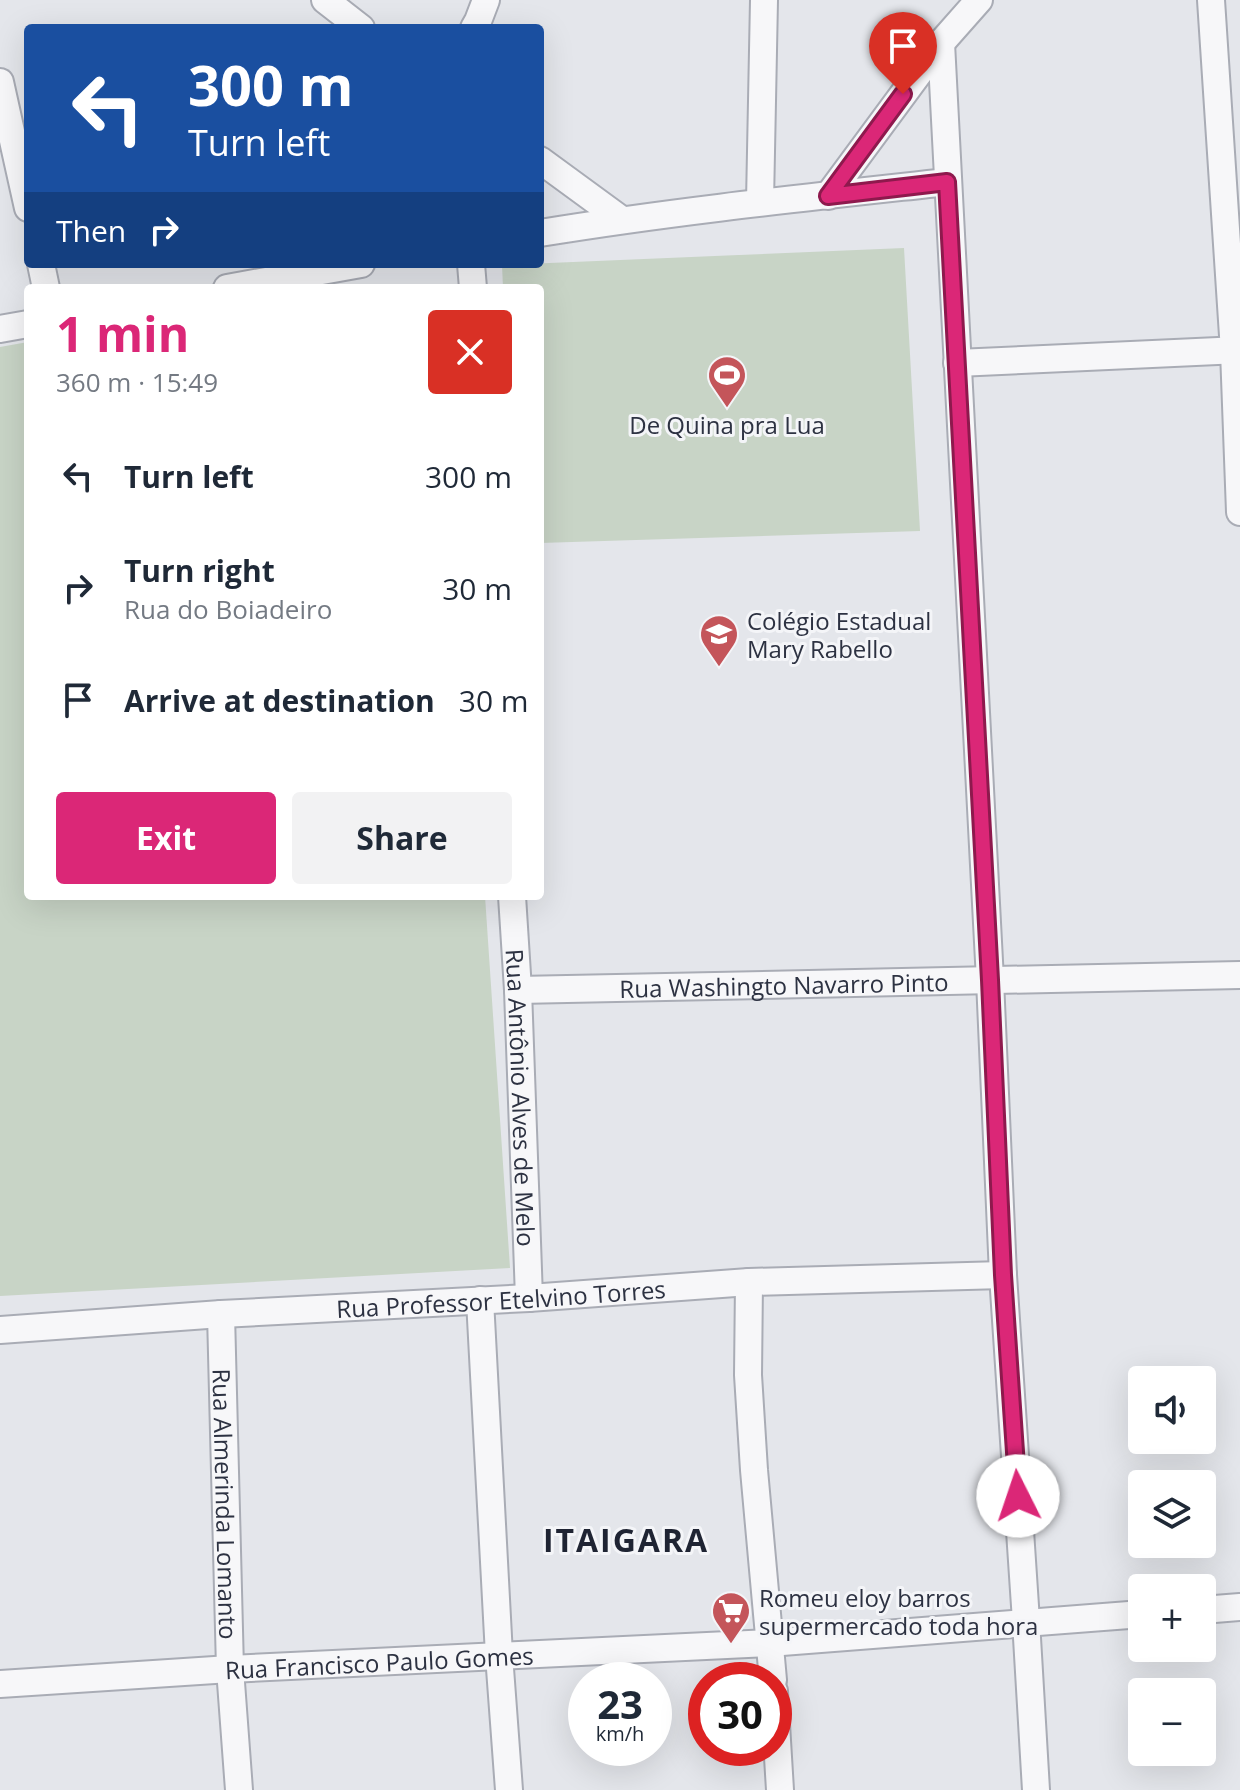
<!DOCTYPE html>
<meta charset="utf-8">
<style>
:root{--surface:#fff;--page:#f2f2f3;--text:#1f2937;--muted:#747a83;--accent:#db2777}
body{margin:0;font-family:"Open Sans",sans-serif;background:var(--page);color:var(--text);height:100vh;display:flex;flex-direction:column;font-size:30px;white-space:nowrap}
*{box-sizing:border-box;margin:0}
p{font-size:26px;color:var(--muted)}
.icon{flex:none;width:44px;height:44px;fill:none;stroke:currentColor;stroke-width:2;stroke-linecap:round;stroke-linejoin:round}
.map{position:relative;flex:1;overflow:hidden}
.drawer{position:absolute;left:24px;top:284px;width:520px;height:616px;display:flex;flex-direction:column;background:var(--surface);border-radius:8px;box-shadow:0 8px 32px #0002}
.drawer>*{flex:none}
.guide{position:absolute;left:24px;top:24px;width:520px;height:244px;border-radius:8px;box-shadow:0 8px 32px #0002;background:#1a4fa0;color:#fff;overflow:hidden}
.fabs{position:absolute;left:1128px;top:1366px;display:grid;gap:16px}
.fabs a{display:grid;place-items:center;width:88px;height:88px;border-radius:8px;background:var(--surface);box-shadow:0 8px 32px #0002;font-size:40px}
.speed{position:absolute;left:568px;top:1662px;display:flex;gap:16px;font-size:40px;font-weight:700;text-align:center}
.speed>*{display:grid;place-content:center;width:104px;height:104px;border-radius:50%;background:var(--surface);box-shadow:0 8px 32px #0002;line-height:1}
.speed small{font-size:20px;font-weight:400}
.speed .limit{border:12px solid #d22;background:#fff;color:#111}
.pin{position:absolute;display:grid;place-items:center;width:68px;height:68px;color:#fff;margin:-82px -34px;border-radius:50% 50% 50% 0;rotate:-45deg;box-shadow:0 0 8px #0007}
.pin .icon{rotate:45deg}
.me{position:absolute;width:88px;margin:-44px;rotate:356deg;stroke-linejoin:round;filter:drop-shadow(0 0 6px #0008)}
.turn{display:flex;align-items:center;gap:28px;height:168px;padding:0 32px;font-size:36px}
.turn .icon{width:104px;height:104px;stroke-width:2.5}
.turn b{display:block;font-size:56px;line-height:68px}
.then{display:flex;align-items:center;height:76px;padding:0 32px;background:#0003;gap:16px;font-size:30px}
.round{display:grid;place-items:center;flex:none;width:84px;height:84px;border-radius:8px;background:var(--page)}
.headline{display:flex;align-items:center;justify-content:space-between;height:136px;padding:0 32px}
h1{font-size:48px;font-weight:700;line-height:60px;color:var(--accent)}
.primary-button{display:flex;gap:16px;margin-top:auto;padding:16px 32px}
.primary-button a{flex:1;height:92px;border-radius:8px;background:var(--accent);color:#fff;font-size:32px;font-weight:700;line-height:92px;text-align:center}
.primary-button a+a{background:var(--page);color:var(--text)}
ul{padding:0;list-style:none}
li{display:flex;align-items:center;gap:24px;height:112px;padding:0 32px}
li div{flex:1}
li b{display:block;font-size:30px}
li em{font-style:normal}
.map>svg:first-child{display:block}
.green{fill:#c8d4c6}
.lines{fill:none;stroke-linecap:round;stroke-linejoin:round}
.street-casing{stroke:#a9acb5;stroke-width:30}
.street{stroke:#f7f7f9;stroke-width:26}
.route-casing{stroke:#8e194d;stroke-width:20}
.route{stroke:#db2777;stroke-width:14}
.labels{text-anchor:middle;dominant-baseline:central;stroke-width:6;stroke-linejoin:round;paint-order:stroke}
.poi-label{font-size:24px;fill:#2d3242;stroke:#f4f5f8;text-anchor:start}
.street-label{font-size:24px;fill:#2d3242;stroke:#f4f5f8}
.district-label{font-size:32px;font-weight:bold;letter-spacing:2px;fill:#1f2433;stroke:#f4f5f8}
</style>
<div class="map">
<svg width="1240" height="1790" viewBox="0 0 1240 1790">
<rect width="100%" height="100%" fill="#e4e6eb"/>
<path class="green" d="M904 248 920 531 540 543V288H503L502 265Z
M28 342V896H485L510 1268 0 1296V347Z"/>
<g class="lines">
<defs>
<g id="street">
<path d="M325 0 361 28"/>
<path d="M1211 0 1234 351 1240 512"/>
<path d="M474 28 478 21 486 0"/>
<path d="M941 43 990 980 1003 1275 1026 1621 1036 1790"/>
<path d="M0 82 28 208"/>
<path d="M540 160 622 220"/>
<path d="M828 196 941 43 979 0"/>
<path d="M760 202 764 0"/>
<path d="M540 233C675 211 811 197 947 182"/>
<path d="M41 264 46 288"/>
<path d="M471 264 473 288"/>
<path d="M227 288 361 264"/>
<path d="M0 329 28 324"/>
<path d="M957 363 1240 350"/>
<path id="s1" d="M512 896 518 990 529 1298"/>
<path id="s2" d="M518 990 1240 975"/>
<path d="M749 1282 748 1375 754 1470 773 1680"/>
<path d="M480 1300 499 1655 509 1790"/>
<path id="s3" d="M221 1314 230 1669 239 1790"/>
<path id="s4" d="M0 1330 221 1314 529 1298 749 1282 1003 1275"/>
<path d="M1202 1610 1240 1607"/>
<path id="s5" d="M0 1684 230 1669 769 1643 1142 1614"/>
<path d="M774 1691 780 1790"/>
</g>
</defs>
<use href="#street" class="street-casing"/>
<use href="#street" class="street"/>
</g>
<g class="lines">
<defs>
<path id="route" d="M903 94 828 196 947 182 990 980 1003 1275 1018 1496"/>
</defs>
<use href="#route" class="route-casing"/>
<use href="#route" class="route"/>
</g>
<defs>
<symbol id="stadium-pin" viewBox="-11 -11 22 30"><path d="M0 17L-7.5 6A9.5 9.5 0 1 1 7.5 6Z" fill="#c4555a" stroke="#f4f5f8"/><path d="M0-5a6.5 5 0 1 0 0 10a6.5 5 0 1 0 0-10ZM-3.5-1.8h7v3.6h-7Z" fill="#fff"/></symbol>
<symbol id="school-pin" viewBox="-11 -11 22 30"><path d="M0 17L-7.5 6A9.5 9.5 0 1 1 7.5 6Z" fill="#c4555a" stroke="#f4f5f8"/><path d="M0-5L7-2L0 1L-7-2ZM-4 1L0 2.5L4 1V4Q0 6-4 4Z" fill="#fff"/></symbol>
<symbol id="supermarket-pin" viewBox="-11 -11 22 30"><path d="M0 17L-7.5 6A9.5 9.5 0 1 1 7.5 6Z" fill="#c4555a" stroke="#f4f5f8"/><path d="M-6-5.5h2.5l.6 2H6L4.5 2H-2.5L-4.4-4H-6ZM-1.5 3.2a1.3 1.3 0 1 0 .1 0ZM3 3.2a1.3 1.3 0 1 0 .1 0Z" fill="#fff"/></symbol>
</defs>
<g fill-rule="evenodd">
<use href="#stadium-pin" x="705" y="353" width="44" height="60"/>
<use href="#school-pin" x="697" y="612" width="44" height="60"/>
<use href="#supermarket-pin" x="709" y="1589" width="44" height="60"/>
</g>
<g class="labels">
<g class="poi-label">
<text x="727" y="424" text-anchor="middle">De Quina pra Lua</text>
<text x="747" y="620">Colégio Estadual<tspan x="747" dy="28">Mary Rabello</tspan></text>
<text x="759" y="1597">Romeu eloy barros<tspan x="759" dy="28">supermercado toda hora</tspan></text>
</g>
<g class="street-label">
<text stroke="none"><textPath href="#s2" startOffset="266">Rua Washingto Navarro Pinto</textPath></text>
<text stroke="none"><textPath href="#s1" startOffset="202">Rua Antônio Alves de Melo</textPath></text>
<text stroke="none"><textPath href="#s4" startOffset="502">Rua Professor Etelvino Torres</textPath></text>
<text stroke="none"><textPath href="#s3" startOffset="190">Rua Almerinda Lomanto</textPath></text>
<text stroke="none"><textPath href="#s5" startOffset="380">Rua Francisco Paulo Gomes</textPath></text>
</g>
<g class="district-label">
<text x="626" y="1539">ITAIGARA</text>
</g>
</g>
</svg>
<div class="fabs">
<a><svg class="icon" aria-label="sound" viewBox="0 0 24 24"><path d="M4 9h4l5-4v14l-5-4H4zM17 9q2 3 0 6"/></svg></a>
<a><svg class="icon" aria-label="layers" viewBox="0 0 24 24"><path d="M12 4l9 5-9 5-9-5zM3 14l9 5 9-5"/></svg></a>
<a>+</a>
<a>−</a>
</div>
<div class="speed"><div>23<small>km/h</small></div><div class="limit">30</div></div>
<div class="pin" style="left:903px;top:94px;background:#d93025"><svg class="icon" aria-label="arrive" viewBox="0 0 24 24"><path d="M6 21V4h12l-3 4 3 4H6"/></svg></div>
<svg class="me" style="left:1018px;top:1496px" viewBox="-20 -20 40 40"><circle r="19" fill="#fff"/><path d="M0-13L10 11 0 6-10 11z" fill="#db2777"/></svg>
<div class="guide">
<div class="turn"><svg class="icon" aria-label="left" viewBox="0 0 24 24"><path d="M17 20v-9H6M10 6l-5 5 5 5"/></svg><div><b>300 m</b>Turn left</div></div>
<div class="then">Then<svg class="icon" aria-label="right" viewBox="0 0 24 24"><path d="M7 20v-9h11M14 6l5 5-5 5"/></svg></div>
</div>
<section class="drawer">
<div class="headline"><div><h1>1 min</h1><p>360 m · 15:49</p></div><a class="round" style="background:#d93025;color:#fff"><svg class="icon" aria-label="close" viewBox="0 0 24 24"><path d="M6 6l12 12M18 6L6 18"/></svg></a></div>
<ul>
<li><svg class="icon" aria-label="left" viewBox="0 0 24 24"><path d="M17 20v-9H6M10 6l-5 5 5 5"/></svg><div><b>Turn left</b></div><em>300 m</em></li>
<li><svg class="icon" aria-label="right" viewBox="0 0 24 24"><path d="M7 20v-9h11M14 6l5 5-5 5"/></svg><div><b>Turn right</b><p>Rua do Boiadeiro</p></div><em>30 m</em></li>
<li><svg class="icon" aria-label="arrive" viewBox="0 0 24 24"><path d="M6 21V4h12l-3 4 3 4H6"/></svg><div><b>Arrive at destination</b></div><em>30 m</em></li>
</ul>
<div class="primary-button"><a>Exit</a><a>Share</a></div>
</section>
</div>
